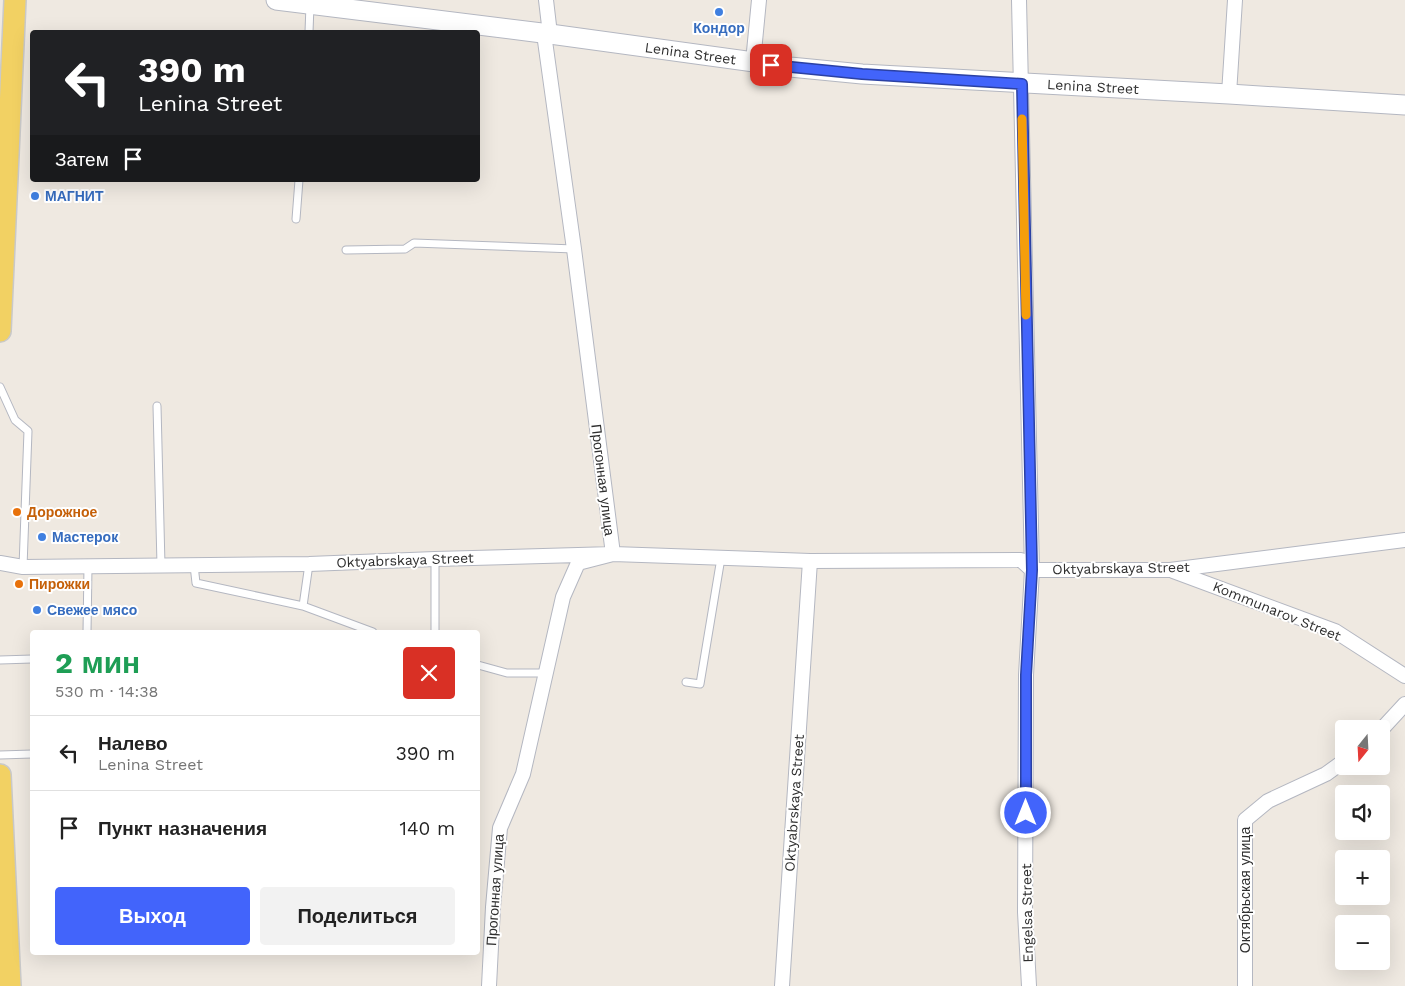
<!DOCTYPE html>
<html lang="ru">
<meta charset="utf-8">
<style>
:root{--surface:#fff;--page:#f2f2f2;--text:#222;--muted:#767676;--line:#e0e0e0;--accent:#4264fb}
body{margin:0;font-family:"Work Sans",sans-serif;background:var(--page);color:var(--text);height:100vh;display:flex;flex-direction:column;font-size:19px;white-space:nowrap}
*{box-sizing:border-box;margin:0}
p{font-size:16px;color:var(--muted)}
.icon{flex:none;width:28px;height:28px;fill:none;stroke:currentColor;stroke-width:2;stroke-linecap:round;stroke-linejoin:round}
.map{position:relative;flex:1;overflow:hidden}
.drawer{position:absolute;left:30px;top:630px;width:450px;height:325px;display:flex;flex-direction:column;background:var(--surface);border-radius:5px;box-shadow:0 5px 20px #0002}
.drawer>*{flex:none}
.top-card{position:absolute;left:30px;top:30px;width:450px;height:152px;border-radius:5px;box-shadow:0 5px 20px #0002;background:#202124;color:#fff;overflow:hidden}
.needle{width:32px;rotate:198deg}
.fabs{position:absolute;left:1335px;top:720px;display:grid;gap:10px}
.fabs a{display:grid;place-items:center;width:55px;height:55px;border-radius:5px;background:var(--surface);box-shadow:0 5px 20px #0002;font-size:25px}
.pin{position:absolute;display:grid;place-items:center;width:42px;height:42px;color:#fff;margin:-21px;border-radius:10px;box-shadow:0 2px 8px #0006}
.me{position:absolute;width:55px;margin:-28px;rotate:0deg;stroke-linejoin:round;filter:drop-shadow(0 0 4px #0008)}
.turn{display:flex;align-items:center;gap:18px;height:105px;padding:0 25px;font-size:22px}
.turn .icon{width:65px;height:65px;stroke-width:2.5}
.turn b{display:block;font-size:35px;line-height:42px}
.then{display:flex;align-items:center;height:48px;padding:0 25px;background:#0003;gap:10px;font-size:19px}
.round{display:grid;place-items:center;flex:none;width:52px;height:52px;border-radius:5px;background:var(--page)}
.overview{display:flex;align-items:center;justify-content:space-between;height:85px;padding:0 25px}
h1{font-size:30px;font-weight:700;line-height:38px;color:#1e9e55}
.cta{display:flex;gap:10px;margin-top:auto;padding:10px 25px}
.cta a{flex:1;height:58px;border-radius:5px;background:var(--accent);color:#fff;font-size:20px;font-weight:700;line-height:58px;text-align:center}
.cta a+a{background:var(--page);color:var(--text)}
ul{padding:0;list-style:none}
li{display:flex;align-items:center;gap:15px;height:75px;padding:0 25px;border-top:1px solid var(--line)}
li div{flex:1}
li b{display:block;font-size:19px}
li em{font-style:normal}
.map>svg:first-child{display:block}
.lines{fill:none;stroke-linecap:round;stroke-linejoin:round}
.lane-casing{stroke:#b4b7c1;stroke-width:9}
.street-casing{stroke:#b4b7c1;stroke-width:16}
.secondary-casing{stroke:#b4b7c1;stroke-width:21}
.primary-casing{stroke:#c9c9c9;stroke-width:24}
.lane{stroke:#fff;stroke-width:7}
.street{stroke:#fff;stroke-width:14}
.secondary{stroke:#fff;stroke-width:19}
.primary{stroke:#f2d163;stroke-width:21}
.route-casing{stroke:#2b41a3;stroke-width:12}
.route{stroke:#4264fb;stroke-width:9}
.slow{stroke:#f59e0b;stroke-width:9}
.shop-dot{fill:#3f7fe0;stroke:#fff;stroke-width:2}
.food-dot{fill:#e8710a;stroke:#fff;stroke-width:2}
.labels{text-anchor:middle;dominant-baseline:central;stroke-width:4;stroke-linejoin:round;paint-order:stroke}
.shop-label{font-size:14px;font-weight:bold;fill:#366cbe;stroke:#fff;text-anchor:start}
.street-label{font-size:14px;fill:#2e2e2e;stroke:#fff}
.food-label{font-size:14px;font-weight:bold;fill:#c56008;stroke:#fff;text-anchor:start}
</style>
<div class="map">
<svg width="1405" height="986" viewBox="0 0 1405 986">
<rect width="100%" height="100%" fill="#efe9e1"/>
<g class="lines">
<defs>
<path id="lane" d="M309 32 310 5
M296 219 299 180
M346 250 405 249 414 243 574 249
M0 387 15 420 28 431 23 567
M157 406 161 565
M309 564 303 606 373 632
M194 565 196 583 303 606
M87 632 88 567
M435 632V559
M0 660 32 659
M478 665 507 673H546
M686 682 700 684 721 558
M0 755 32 754"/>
<path id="street" d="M1019 0 1032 570 1026 675 1025 912 1029 986
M753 62 759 0
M1229 94 1235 0
M0 563 23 567 309 564 435 559 613 554 810 561 1021 560 1032 570H1170L1405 540
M1173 571 1335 631 1405 676
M1381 730 1405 704
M489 986 493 907 500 828 523 774 563 597 578 563 613 554 574 249 545 41 550 34 546 0
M782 986 810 561
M1245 986V820L1268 801 1326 774 1344 761"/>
<g id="secondary">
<path id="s1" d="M276 0 550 34 790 67 862 74 1229 94 1405 105"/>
</g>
<path id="primary" d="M0 331 15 0
M0 775 10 986"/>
</defs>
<use href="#lane" class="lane-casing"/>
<use href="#street" class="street-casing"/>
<use href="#secondary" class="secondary-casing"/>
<use href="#primary" class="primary-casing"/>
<use href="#lane" class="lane"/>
<use href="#street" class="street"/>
<use href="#secondary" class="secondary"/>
<use href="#primary" class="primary"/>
</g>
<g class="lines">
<defs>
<path id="route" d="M771 65 862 74 1022 84 1032 570 1026 675V813"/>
</defs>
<use href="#route" class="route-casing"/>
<use href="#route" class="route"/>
<path class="slow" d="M1022 119 1026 315"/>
</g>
<g class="shop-dot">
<circle cx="719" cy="12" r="5"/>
<circle cx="35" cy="196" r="5"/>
<circle cx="42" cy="537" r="5"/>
<circle cx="37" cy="610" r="5"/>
</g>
<g class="food-dot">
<circle cx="17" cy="512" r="5"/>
<circle cx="19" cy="584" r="5"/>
</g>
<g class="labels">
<g class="shop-label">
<text x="719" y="28" text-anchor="middle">Кондор</text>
<text x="45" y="196">МАГНИТ</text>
<text x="52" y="537">Мастерок</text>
<text x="47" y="610">Свежее мясо</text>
</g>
<g class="street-label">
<text stroke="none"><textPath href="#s1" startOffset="418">Lenina Street</textPath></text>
<text stroke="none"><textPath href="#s1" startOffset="822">Lenina Street</textPath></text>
<text transform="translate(603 480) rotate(83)">Прогонная улица</text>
<text transform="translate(405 560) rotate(-2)">Oktyabrskaya Street</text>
<text transform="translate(1121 568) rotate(-1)">Oktyabrskaya Street</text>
<text transform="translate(1277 611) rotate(22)">Kommunarov Street</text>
<text transform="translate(794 803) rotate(-86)">Oktyabrskaya Street</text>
<text transform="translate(495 890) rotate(-86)">Прогонная улица</text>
<text transform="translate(1245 890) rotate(-90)">Октябрьская улица</text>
<text transform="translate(1027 913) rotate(-91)">Engelsa Street</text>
</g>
<g class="food-label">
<text x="27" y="512">Дорожное</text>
<text x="29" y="584">Пирожки</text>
</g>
</g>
</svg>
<div class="fabs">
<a><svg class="needle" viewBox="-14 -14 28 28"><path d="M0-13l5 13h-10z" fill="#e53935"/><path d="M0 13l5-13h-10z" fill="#767676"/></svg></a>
<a><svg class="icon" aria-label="sound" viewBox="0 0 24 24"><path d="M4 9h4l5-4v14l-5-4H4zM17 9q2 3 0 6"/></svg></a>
<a>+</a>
<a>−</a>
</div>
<div class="pin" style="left:771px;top:65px;background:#d93025"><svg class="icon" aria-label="arrive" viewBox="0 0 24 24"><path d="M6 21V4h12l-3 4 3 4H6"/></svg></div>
<svg class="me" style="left:1026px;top:813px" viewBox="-20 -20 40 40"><circle r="17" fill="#4264fb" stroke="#fff" stroke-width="3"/><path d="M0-11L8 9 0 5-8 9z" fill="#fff"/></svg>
<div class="top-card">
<div class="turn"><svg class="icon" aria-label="left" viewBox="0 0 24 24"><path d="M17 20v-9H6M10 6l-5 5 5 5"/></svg><div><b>390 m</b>Lenina Street</div></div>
<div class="then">Затем<svg class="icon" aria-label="arrive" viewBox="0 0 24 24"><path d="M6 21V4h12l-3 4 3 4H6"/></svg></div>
</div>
<section class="drawer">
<div class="overview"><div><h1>2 мин</h1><p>530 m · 14:38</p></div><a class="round" style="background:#d93025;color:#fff"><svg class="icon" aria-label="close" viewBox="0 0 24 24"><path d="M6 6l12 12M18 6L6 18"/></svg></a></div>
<ul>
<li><svg class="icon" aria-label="left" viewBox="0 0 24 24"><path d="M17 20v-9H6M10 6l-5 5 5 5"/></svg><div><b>Налево</b><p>Lenina Street</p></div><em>390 m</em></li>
<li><svg class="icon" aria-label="arrive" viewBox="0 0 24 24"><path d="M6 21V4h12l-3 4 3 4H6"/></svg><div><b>Пункт назначения</b></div><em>140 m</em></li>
</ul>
<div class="cta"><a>Выход</a><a>Поделиться</a></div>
</section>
</div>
